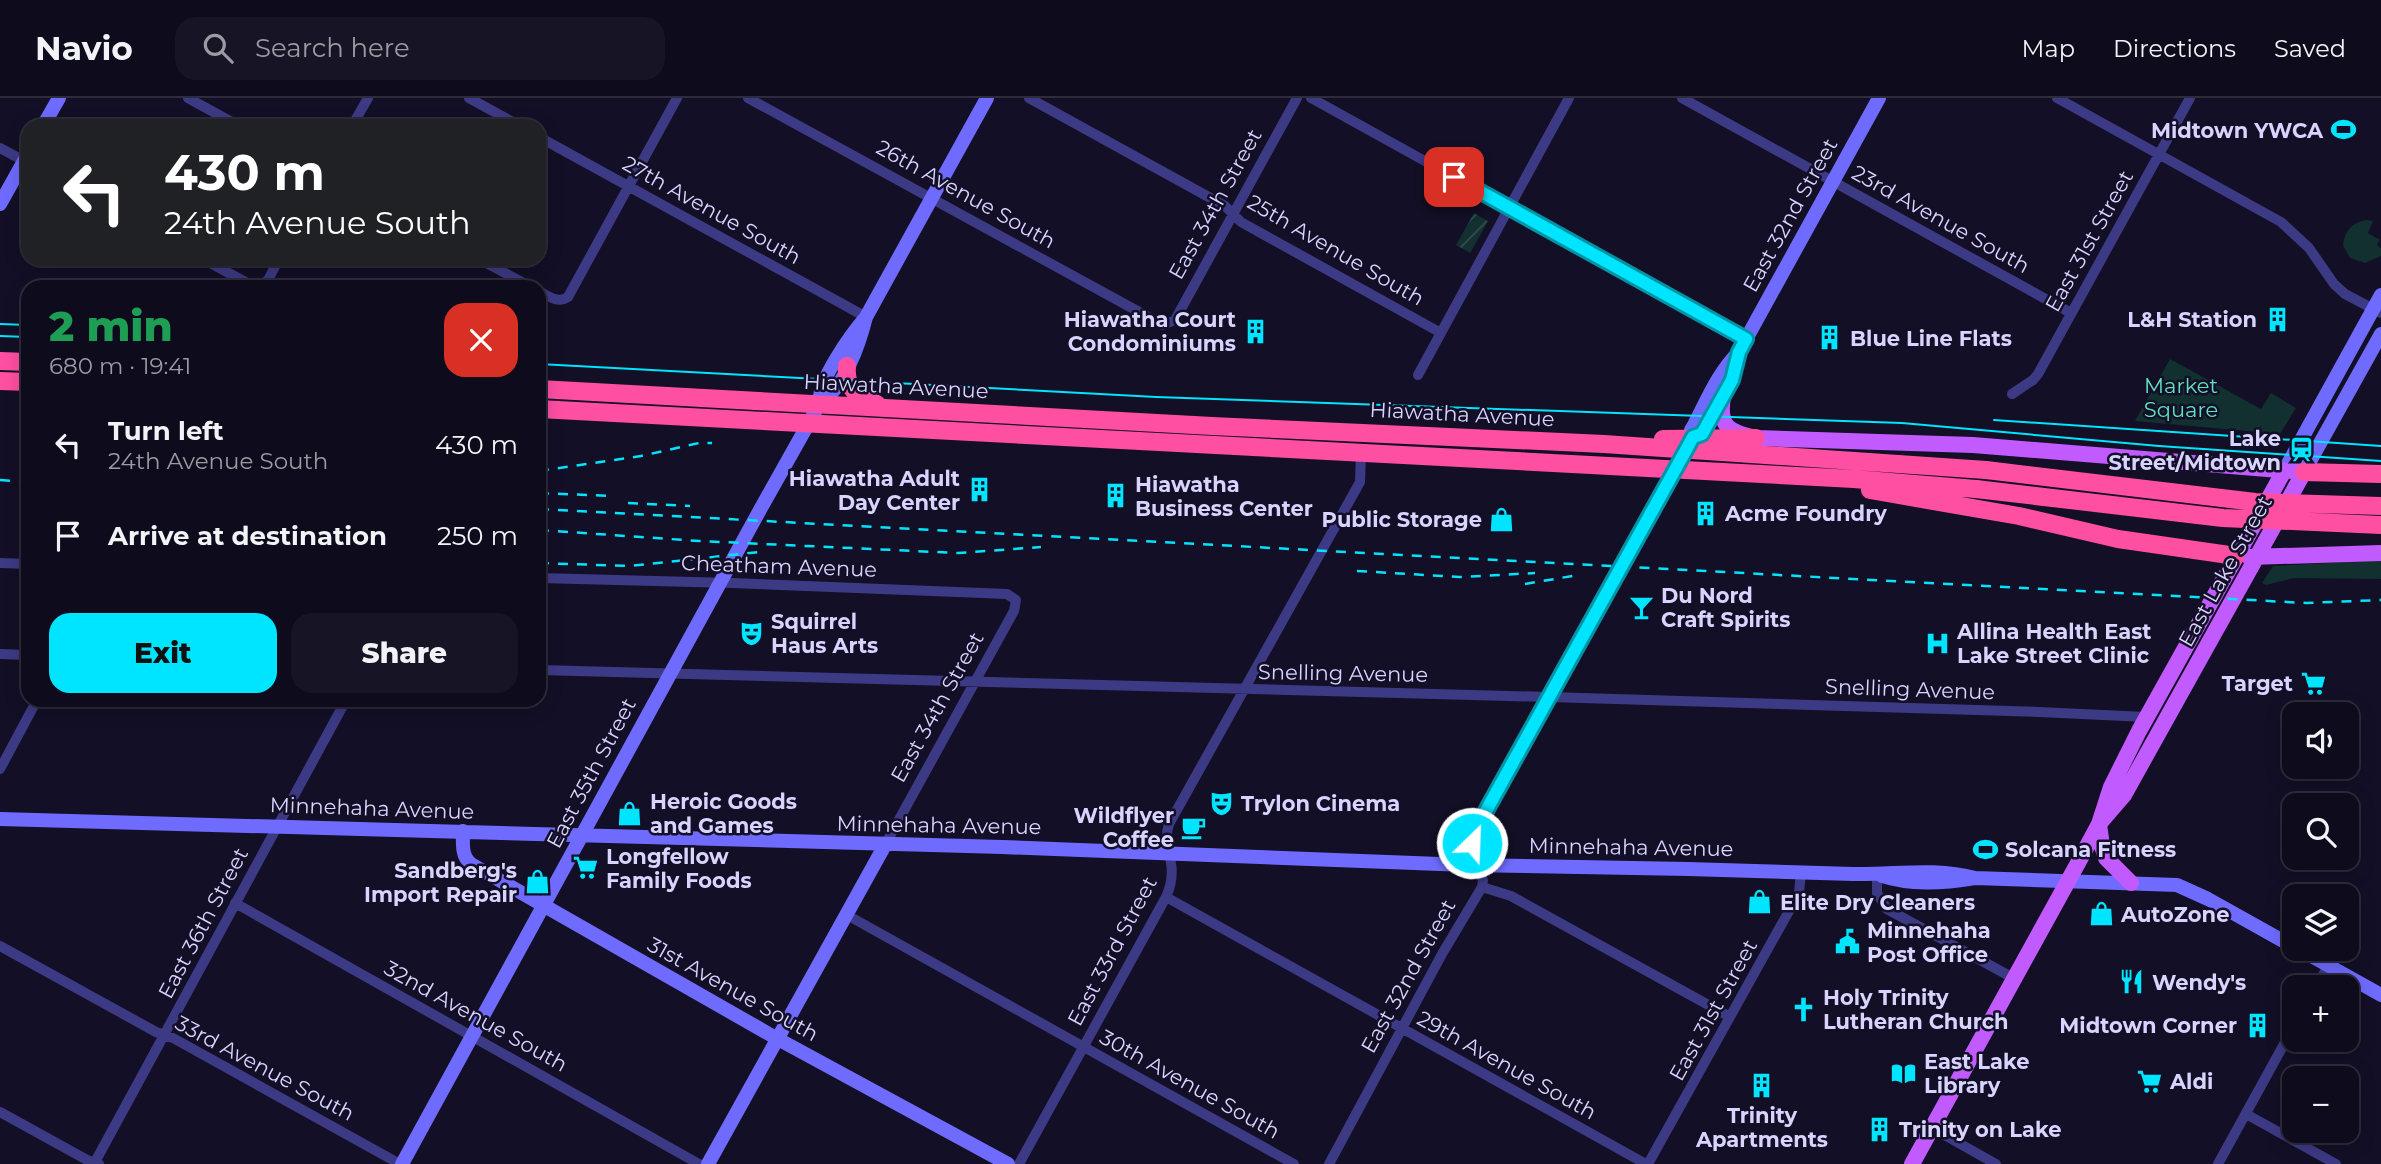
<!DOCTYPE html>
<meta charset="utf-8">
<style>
:root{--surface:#0e0b1c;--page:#171425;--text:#f1f3f6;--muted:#9b9ba3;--line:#2e2b3b;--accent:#00e5ff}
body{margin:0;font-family:Montserrat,sans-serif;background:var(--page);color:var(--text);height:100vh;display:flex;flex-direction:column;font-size:26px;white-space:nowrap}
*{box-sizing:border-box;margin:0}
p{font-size:23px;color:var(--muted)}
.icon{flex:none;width:38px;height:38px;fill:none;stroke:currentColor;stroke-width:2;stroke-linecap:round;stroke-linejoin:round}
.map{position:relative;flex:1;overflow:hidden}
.panel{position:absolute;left:21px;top:182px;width:525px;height:427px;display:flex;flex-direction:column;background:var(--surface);border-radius:21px;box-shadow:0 4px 18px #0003,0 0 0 2px var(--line)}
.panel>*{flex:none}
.guide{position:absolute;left:21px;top:21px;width:525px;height:147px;border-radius:21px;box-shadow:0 4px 18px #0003,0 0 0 2px var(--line);background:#202124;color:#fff;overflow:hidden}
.tools{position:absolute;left:2282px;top:604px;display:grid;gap:14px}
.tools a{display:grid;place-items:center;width:77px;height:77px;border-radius:14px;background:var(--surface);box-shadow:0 4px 18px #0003,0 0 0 2px var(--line);font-size:35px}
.pin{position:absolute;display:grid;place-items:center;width:60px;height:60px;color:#fff;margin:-30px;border-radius:14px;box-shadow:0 4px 10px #0006}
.me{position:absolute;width:77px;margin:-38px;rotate:24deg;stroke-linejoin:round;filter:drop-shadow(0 0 5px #0008)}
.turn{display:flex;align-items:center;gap:24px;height:147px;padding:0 28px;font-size:32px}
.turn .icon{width:91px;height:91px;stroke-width:2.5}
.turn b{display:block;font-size:49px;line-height:60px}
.round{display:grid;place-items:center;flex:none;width:74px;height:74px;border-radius:21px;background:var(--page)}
.headline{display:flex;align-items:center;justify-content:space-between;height:119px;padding:0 28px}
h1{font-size:42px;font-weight:800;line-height:52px;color:#1e9e55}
.action{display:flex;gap:14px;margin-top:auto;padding:14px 28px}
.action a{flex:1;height:80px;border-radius:21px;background:var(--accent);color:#111;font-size:28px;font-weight:800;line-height:80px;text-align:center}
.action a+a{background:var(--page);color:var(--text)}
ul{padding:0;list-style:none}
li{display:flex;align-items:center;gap:21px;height:91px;padding:0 28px}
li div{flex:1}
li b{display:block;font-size:26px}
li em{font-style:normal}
header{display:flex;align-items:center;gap:42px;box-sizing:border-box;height:98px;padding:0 35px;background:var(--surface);border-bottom:2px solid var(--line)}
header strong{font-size:33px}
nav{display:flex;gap:38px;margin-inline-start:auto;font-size:24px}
.search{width:490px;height:63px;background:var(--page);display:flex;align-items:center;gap:18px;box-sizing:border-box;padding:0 24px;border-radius:21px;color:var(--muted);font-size:26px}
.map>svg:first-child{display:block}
.park{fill:#12302f}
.garden{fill:url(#garden-furrows)}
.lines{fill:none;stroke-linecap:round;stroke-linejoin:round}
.street{stroke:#3d3a85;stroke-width:10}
.secondary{stroke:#6f6bff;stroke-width:14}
.primary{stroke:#c25bff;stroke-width:16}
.highway{stroke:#ff4fa3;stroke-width:18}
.tram{stroke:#00e5ff;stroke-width:2}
.rail{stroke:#00e5ff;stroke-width:2.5;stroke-dasharray:10 9;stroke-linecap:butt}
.highway-bridge{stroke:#ff4fa3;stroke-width:18}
.route-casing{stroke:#0095a6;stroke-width:18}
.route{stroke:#00e5ff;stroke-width:12}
.labels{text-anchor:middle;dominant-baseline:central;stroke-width:5;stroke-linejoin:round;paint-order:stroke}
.poi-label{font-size:21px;font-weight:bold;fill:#d9d4ff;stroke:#130f26;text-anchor:start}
.street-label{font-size:21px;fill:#d9d4ff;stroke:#130f26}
.park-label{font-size:21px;fill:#5fe0c0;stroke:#130f26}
</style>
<header>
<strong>Navio</strong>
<div class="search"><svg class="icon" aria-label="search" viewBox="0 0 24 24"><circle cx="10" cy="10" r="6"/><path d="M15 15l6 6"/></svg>Search here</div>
<nav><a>Map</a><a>Directions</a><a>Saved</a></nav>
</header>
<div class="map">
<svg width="2381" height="1066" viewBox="0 0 2381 1066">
<defs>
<pattern id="garden-furrows" width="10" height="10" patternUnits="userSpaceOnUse" patternTransform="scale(1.75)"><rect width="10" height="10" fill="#12302f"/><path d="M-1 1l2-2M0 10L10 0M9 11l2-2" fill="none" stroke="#344d4e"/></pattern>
</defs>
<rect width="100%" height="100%" fill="#130f26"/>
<path class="park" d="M2366 122 2373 123 2368 135 2380 142 2377 147 2381 150V158L2365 165 2350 160 2343 147C2345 132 2352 125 2366 122Z
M2170 261 2261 311 2271 295 2296 310 2280 336 2135 323Z
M2381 462V481L2294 480 2266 487 2262 485 2273 468Z"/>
<path class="garden" d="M1474 115 1488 123 1470 155 1456 147Z"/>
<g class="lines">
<path class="street" d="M188 0 239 28
M469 0 520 28
M748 0 1163 227 1175 222 1297 0
M1029 0 1225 108 1241 124 1441 235
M1311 0 1746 241
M1682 0 2071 215
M2057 0 2281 124 2309 150 2334 186 2345 196 2381 215
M352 28 368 0
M539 39 866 219
M0 50 28 65
M203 161 249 186 260 188 268 182 279 161
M479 161 531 189
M539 193C548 198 558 206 568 199L677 0
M1418 277 1569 0
M2012 296 2033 282 2038 276 2190 0
M0 465 28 466
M539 480 732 485 1007 496 1016 502 1014 513 885 747
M0 556 28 557
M539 572 1549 599 2039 614 2146 619
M0 671 37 602
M1877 777V795L1887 811 2015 881
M1482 789 1511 798 1730 919
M1166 799 1646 1066
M235 805 699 1066
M847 817 1294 1066
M0 848 156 934 173 940 400 1066
M2316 889 2328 868
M0 1014 87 1062 99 1066
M2246 1016 2336 1066
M1932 1030 1996 1066
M94 1066 346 602
M1019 1066 1166 799C1171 788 1173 777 1171 765 1169 750 1164 741 1169 726L1360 384 1361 355
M1329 1066 1442 856 1482 789 1483 782 1476 767
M1648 1066 1799 795 1801 774
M2218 1066 2294 928"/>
<path class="secondary" d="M43 28 59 0
M0 106 28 56
M820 305C816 285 852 235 866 219L987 0
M1693 339 1691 332 1694 327C1707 302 1719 273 1739 254L1879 0
M2284 373 2381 197
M2304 374 2381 236
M0 721 1002 749 1466 767 1688 771 1853 776C1895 777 1934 769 1975 780
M463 733C463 745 461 758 471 766L776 940 1008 1066
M1476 767 1472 745 1476 731 1686 352C1693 340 1699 340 1704 332 1720 309 1735 281 1739 254
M1882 778C1911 788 1945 785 1975 780L2177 787 2208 801 2294 849
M2297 850 2381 897
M402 1066 761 410 820 305C844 290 859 247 866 219
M708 1066 885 747"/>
<path class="primary" d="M1723 299C1718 329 1729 334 1756 340L1973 347 2304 374 2124 697 2099 726 2078 765 1912 1066
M2249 459 2381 455
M2131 785 2106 760 2102 748 2099 726 2111 689 2139 633 2284 373"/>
<path class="highway" d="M0 263 28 264
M847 268C845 291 857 298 877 306
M0 283 28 284
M539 291 1212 328 1604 346 1986 372
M539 311 1854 381 1976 391
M1663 341 1756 340
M2304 374 2381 376
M1870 392 2019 418 2118 441 2236 458"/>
<path class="tram" d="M0 226 28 227
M0 238 28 239
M539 266 1156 299 1902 325 2159 348 2381 363
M1994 322 2381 348"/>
<path class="rail" d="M539 373 641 358 699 345H712
M0 382 28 384
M539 395 612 398
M628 405 690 408
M539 411 2306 505 2381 502
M539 432 699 443 958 455 1041 449
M539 465 630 468 759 454
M1357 473 1460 479 1535 475
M1525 486 1578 477"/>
<path class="highway-bridge" d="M1986 372 2255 404 2381 408
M1976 391 2223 420 2381 427"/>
</g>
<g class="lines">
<defs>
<path id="route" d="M1454 79 1746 241 1739 254 1732 282 1702 336 1693 339 1686 352 1476 731 1472 745"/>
</defs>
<use href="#route" class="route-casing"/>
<use href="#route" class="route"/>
</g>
<defs>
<symbol id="stadium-bare" viewBox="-9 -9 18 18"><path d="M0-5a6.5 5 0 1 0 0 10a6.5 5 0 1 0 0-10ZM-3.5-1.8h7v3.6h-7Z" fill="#00e5ff" stroke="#130f26" stroke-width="2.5" paint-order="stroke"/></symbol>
<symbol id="building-bare" viewBox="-9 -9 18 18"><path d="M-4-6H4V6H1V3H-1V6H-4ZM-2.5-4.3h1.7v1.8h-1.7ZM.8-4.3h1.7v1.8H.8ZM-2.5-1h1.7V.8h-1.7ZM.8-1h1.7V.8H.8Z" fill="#00e5ff" stroke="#130f26" stroke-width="2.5" paint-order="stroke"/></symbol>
<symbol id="station-bare" viewBox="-9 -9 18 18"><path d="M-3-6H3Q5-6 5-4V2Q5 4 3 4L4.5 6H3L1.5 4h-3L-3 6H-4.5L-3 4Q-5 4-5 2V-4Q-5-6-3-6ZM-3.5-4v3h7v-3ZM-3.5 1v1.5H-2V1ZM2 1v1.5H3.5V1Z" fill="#00e5ff" stroke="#130f26" stroke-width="2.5" paint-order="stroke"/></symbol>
<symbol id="shop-bare" viewBox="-9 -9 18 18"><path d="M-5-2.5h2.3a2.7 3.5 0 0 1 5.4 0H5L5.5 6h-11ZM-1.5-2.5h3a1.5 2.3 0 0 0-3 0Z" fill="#00e5ff" stroke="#130f26" stroke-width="2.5" paint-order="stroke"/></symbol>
<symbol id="bar-bare" viewBox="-9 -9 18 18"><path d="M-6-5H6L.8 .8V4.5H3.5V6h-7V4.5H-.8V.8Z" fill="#00e5ff" stroke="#130f26" stroke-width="2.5" paint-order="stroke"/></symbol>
<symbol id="theatre-bare" viewBox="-9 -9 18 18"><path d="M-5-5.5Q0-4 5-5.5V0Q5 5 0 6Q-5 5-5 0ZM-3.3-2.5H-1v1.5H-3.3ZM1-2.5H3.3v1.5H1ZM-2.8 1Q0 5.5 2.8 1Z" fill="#00e5ff" stroke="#130f26" stroke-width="2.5" paint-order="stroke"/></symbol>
<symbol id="hospital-bare" viewBox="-9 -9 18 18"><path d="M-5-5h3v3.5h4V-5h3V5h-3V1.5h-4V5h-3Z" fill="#00e5ff" stroke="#130f26" stroke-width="2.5" paint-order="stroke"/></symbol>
<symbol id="supermarket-bare" viewBox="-9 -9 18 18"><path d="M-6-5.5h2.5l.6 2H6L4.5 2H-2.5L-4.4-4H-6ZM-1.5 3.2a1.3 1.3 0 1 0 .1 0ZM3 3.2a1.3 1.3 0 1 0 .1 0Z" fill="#00e5ff" stroke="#130f26" stroke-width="2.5" paint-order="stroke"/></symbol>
<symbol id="cafe-bare" viewBox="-9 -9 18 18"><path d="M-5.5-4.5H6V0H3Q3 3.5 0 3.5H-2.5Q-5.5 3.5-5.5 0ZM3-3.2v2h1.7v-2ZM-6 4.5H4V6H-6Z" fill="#00e5ff" stroke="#130f26" stroke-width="2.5" paint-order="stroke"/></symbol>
<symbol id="civic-bare" viewBox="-9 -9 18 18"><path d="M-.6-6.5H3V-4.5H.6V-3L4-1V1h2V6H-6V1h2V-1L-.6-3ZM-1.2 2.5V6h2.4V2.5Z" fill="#00e5ff" stroke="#130f26" stroke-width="2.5" paint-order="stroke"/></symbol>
<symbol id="restaurant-bare" viewBox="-9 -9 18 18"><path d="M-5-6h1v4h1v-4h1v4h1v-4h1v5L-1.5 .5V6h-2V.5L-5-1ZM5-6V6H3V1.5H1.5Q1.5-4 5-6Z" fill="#00e5ff" stroke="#130f26" stroke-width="2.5" paint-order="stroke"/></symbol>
<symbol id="church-bare" viewBox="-9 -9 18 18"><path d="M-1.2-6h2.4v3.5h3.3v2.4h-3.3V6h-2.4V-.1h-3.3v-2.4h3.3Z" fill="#00e5ff" stroke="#130f26" stroke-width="2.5" paint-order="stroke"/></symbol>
<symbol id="library-bare" viewBox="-9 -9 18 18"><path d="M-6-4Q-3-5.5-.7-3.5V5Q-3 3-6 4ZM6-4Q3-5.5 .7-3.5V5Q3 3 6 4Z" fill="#00e5ff" stroke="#130f26" stroke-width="2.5" paint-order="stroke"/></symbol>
</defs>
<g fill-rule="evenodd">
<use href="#stadium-bare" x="2326" y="14" width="35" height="35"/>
<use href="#building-bare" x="2260" y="204" width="35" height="35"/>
<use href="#building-bare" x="1238" y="216" width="35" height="35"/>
<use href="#building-bare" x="1812" y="222" width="35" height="35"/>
<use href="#station-bare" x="2284" y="334" width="35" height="35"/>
<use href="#building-bare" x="962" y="374" width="35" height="35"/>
<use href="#building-bare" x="1098" y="380" width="35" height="35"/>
<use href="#building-bare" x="1688" y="398" width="35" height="35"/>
<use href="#shop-bare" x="1484" y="404" width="35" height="35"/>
<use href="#bar-bare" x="1624" y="492" width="35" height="35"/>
<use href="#theatre-bare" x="734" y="518" width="35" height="35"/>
<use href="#hospital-bare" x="1920" y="528" width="35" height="35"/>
<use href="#supermarket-bare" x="2296" y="568" width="35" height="35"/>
<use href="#theatre-bare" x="1204" y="688" width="35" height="35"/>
<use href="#shop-bare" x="612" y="698" width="35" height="35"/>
<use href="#cafe-bare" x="1176" y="712" width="35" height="35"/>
<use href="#stadium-bare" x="1968" y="734" width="35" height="35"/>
<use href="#supermarket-bare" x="568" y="752" width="35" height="35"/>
<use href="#shop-bare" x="520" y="766" width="35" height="35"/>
<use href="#shop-bare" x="1742" y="786" width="35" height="35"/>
<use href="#shop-bare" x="2084" y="798" width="35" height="35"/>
<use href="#civic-bare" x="1830" y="826" width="35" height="35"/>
<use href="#restaurant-bare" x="2114" y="866" width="35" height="35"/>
<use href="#church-bare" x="1786" y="894" width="35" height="35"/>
<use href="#building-bare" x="2240" y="910" width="35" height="35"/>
<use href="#library-bare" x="1886" y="958" width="35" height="35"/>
<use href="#supermarket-bare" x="2132" y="966" width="35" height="35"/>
<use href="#building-bare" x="1744" y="970" width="35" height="35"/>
<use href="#building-bare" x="1862" y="1014" width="35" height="35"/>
</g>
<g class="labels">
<g class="poi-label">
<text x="2323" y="32" text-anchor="end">Midtown YWCA</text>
<text x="1236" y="221" text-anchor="end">Hiawatha Court<tspan x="1236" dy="24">Condominiums</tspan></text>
<text x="2257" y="221" text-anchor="end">L&amp;H Station</text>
<text x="1850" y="240">Blue Line Flats</text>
<text x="2281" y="340" text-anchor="end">Lake<tspan x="2281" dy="24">Street/Midtown</tspan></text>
<text x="960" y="380" text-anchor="end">Hiawatha Adult<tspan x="960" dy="24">Day Center</tspan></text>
<text x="1135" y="386">Hiawatha<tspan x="1135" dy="24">Business Center</tspan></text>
<text x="1725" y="415">Acme Foundry</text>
<text x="1482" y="421" text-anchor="end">Public Storage</text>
<text x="1661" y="497">Du Nord<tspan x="1661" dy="24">Craft Spirits</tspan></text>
<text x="771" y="523">Squirrel<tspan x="771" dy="24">Haus Arts</tspan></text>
<text x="1957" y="533">Allina Health East<tspan x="1957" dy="24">Lake Street Clinic</tspan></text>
<text x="2293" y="585" text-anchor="end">Target</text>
<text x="650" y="703">Heroic Goods<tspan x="650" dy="24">and Games</tspan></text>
<text x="1241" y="705">Trylon Cinema</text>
<text x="1174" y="717" text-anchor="end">Wildflyer<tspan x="1174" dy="24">Coffee</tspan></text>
<text x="2005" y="751">Solcana Fitness</text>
<text x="606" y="758">Longfellow<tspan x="606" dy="24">Family Foods</tspan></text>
<text x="517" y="772" text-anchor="end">Sandberg's<tspan x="517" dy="24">Import Repair</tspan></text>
<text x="1780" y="804">Elite Dry Cleaners</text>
<text x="2121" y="816">AutoZone</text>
<text x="1867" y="832">Minnehaha<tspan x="1867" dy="24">Post Office</tspan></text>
<text x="2152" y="884">Wendy's</text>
<text x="1823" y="899">Holy Trinity<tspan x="1823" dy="24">Lutheran Church</tspan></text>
<text x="2237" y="927" text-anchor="end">Midtown Corner</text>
<text x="1924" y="963">East Lake<tspan x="1924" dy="24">Library</tspan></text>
<text x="2170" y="983">Aldi</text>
<text x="1762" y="1017" text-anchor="middle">Trinity<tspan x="1762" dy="24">Apartments</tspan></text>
<text x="1899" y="1031">Trinity on Lake</text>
</g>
<g class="street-label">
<text transform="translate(966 96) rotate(29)">26th Avenue South</text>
<text transform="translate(1215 106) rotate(-61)">East 34th Street</text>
<text transform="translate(712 112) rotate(29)">27th Avenue South</text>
<text transform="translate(1790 117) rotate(-61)">East 32nd Street</text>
<text transform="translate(1941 121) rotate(29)">23rd Avenue South</text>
<text transform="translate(2089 143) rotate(-61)">East 31st Street</text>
<text transform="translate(1336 152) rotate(30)">25th Avenue South</text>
<text transform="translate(896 288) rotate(3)">Hiawatha Avenue</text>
<text transform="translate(1462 316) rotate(3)">Hiawatha Avenue</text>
<text transform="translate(779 468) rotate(2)">Cheatham Avenue</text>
<text transform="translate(2225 473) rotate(-61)">East Lake Street</text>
<text transform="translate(1343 575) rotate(1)">Snelling Avenue</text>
<text transform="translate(1910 591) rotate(2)">Snelling Avenue</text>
<text transform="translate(937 609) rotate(-61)">East 34th Street</text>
<text transform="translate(591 675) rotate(-62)">East 35th Street</text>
<text transform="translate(372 710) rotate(2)">Minnehaha Avenue</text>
<text transform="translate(939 727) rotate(1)">Minnehaha Avenue</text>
<text transform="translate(1631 749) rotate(1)">Minnehaha Avenue</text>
<text transform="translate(203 825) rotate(-62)">East 36th Street</text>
<text transform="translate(1112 853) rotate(-62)">East 33rd Street</text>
<text transform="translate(1408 878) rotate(-61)">East 32nd Street</text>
<text transform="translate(733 891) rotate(29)">31st Avenue South</text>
<text transform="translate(1713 912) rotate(-61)">East 31st Street</text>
<text transform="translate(476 918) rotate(29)">32nd Avenue South</text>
<text transform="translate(1507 967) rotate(29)">29th Avenue South</text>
<text transform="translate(265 970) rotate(28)">33rd Avenue South</text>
<text transform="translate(1190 986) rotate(29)">30th Avenue South</text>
</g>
<g class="park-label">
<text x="2181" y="287">Market<tspan x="2181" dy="24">Square</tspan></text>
</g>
</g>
</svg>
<div class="tools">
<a><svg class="icon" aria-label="sound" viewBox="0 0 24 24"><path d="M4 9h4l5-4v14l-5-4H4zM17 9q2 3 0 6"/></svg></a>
<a><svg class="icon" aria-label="search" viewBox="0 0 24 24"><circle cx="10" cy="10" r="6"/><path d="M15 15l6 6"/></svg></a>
<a><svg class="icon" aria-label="layers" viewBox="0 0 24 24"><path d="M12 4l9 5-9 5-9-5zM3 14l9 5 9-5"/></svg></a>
<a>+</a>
<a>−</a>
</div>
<div class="pin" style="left:1454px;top:79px;background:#d93025"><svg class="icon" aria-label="arrive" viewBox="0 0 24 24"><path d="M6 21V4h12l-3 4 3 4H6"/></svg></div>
<svg class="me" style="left:1472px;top:745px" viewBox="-20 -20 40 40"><circle r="17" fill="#00e5ff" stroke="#fff" stroke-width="3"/><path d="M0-11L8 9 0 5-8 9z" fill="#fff"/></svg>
<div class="guide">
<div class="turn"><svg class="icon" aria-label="left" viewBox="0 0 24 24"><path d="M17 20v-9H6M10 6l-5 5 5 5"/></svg><div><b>430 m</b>24th Avenue South</div></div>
</div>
<section class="panel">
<div class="headline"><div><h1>2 min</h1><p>680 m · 19:41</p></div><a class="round" style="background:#d93025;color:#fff"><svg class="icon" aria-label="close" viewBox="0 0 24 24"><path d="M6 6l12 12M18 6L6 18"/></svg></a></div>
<ul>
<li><svg class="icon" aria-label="left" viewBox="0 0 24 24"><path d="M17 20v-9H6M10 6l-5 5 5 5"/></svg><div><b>Turn left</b><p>24th Avenue South</p></div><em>430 m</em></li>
<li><svg class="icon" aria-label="arrive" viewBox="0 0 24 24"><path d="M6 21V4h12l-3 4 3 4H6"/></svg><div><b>Arrive at destination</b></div><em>250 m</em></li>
</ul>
<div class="action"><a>Exit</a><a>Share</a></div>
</section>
</div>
